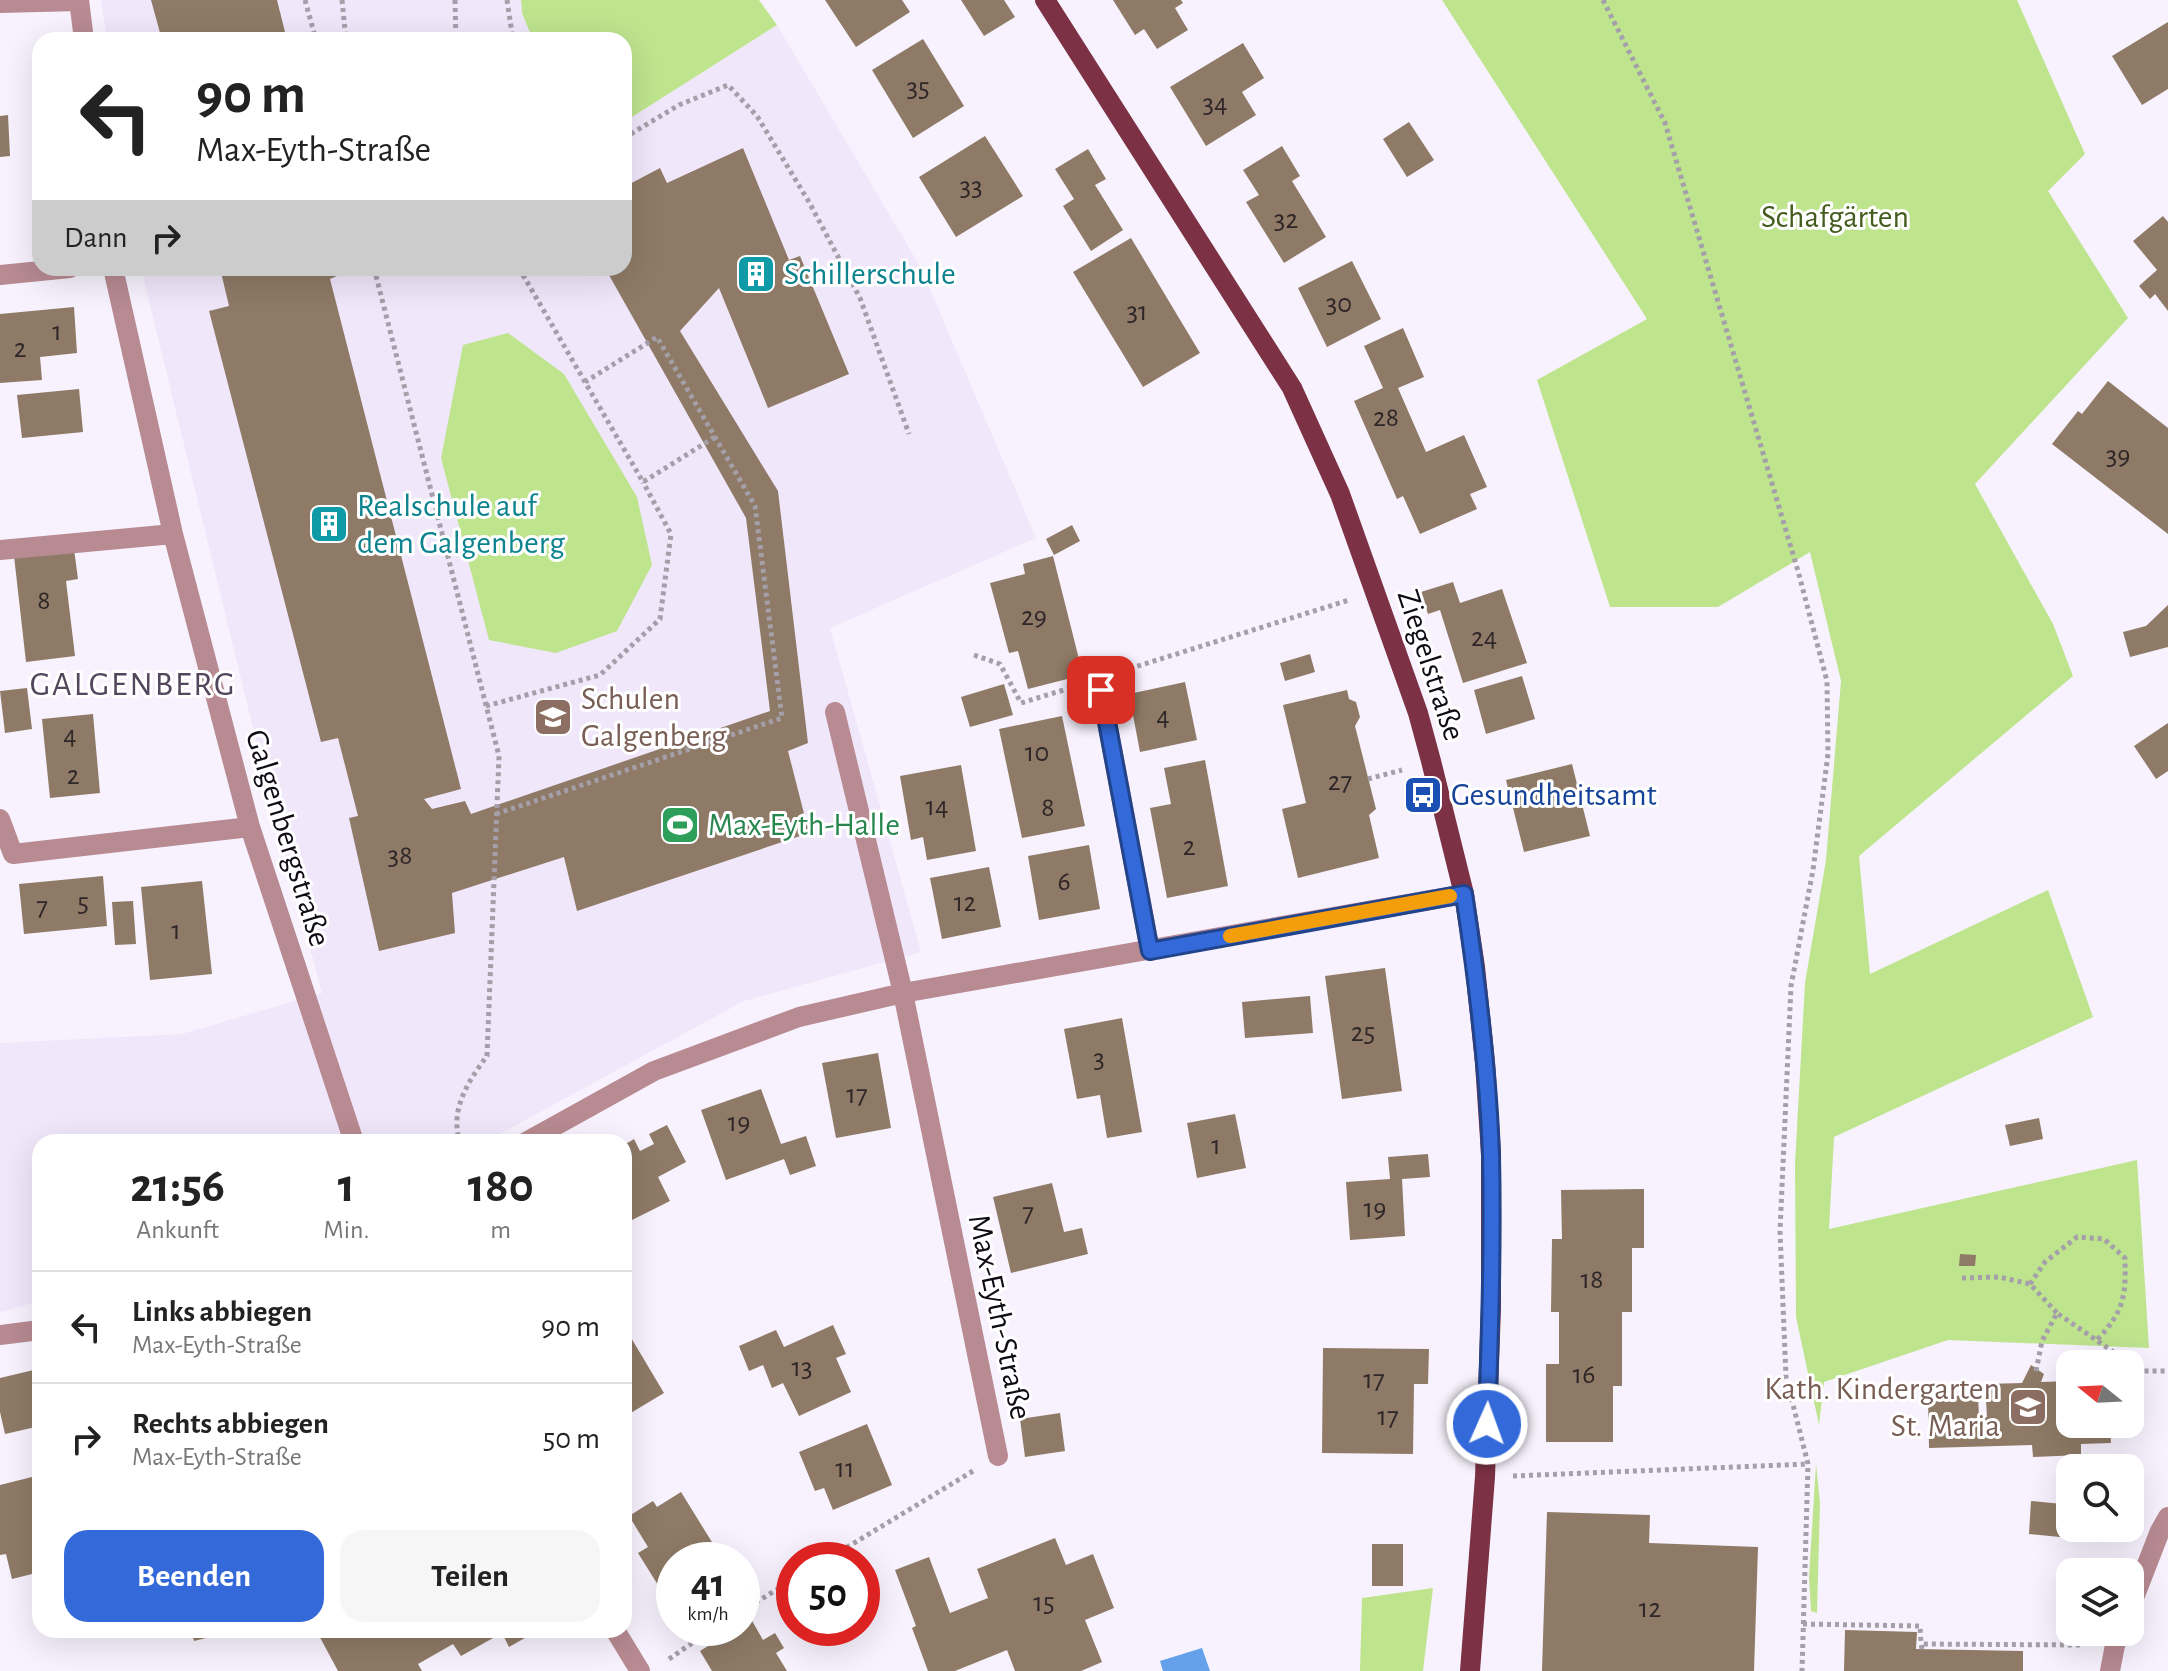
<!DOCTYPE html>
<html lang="de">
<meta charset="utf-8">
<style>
:root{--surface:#fff;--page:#f6f6f6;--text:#222;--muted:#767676;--line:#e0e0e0;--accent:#3369d8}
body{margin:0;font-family:"Alegreya Sans",sans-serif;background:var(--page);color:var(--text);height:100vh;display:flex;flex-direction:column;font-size:30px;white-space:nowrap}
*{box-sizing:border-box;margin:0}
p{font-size:26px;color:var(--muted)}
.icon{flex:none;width:44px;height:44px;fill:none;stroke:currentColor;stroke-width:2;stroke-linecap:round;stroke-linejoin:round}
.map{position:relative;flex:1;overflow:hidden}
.drawer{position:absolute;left:32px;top:1134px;width:600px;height:504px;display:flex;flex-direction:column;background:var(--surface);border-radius:24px;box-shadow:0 8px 32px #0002}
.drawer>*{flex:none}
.hud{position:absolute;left:32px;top:32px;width:600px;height:244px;border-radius:24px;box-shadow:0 8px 32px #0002;background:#fff;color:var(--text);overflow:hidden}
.needle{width:52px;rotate:288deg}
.buttons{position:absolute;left:2056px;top:1350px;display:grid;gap:16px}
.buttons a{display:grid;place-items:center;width:88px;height:88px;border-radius:16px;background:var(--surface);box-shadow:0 8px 32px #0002;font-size:40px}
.speed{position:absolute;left:656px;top:1542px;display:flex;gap:16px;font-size:40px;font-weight:700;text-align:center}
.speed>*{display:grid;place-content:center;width:104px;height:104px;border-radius:50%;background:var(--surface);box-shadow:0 8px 32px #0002;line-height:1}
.speed small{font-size:20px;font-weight:400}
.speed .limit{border:12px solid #d22;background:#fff;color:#111}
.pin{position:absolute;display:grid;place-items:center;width:68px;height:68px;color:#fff;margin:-34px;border-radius:16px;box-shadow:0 4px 12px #0006}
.me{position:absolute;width:88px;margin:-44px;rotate:2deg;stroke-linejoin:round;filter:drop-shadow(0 0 6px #0008)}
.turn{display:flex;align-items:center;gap:28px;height:168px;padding:0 32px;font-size:36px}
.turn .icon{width:104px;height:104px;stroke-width:2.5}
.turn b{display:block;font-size:56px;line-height:68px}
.then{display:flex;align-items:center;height:76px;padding:0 32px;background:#0003;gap:16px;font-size:30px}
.eta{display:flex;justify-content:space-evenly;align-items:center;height:136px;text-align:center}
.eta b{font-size:48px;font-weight:700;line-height:56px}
.action{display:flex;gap:16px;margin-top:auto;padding:16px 32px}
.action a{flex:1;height:92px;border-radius:24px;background:var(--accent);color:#fff;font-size:32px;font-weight:700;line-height:92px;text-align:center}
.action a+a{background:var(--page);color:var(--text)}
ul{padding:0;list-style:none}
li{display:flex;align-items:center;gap:24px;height:112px;padding:0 32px;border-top:2px solid var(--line)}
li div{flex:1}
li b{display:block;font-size:30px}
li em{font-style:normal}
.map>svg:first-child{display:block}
.built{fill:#f1e7fb}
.green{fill:#bee48e}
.water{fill:#64a1ea}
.building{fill:#8e7a66}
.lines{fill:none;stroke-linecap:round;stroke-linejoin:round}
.path{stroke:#a49fa9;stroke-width:5;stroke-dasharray:4 4;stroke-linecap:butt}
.minor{stroke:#b88a92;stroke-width:20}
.major{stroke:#7c3144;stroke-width:20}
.route-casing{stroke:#21448c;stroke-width:20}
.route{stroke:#3369d8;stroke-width:14}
.slow{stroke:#f59e0b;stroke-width:14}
.labels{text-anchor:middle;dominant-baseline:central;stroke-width:6;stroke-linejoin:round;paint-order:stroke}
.number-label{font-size:28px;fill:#2f2628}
.park-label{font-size:32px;fill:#445c1e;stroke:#fff}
.culture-label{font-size:32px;fill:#0d838f;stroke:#fff;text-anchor:start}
.street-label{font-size:32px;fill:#0f0a13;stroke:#fff}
.education-label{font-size:32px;fill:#785e54;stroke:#fff;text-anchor:start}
.transit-label{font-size:32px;fill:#164399;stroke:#fff;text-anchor:start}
.leisure-label{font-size:32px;fill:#27864d;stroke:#fff;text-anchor:start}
.neighbourhood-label{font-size:34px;letter-spacing:2px;fill:#53475e;stroke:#fff}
</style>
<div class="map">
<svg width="2168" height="1671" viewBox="0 0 2168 1671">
<rect width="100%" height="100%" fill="#f7f2fd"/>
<path class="built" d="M101 0H521L522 13 533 40H107Z
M777 25 921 268 1036 538 830 628 921 952 744 1001 485 1142H40V1301L0 1312V1043L182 1034 322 993 272 806 141 268H624V122Z"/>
<path class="green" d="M521 0H759L777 25 624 122V40H533L522 13Z
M1442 0H2017L2085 154 2048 191 2128 318 1975 484 2053 624 2073 676 1859 856 1870 974 2048 890 2093 1017 1834 1137 1829 1229 2137 1160 2149 1348 1948 1340 1824 1382 1819 1425 1796 1317 1795 1164 1805 983 1826 860 1841 681 1810 552 1718 607H1610L1537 380 1647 319Z
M508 333 564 374 637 497 652 565 617 631 556 653 489 640 441 458 463 345Z
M1816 1464 1820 1503 1817 1613 1811 1611 1809 1577Z
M1433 1588 1423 1671H1360L1362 1598Z"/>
<path class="water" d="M1202 1648 1210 1671H1163L1160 1661Z"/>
<path class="building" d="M151 0H277L287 40H162Z
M825 0H902L910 12 856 47Z
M961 0H1004L1015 17 984 36Z
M1113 0H1181L1183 3 1175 8 1188 30 1157 49 1144 29 1135 35Z
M2168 22V89L2142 105 2112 56Z
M923 39 964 106 913 138 872 70Z
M1243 43 1264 78 1242 92 1256 115 1206 146 1170 87Z
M8 115 10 156 0 157V116Z
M1409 122 1434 160 1407 177 1383 139Z
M985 136 1023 196 956 237 919 177Z
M1282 146 1300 176 1292 181 1326 237 1284 263 1246 202 1259 195 1243 170Z
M743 148 789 260 800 256 849 374 768 408 719 288 680 331 778 491 808 743 788 751 809 833 577 911 564 857 452 893 455 933 379 951 349 818 358 816 338 738 321 742 209 311 229 306 220 268H345L346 272 330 279 461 789 424 799 432 809 465 801 471 814 770 711 746 518 605 268H624V187L660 168 667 183Z
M1088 149 1106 179 1095 185 1123 230 1091 251 1063 206 1074 199 1055 169Z
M2163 216 2168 222V311L2155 294 2150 299 2139 286 2157 270 2133 241Z
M1131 238 1200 353 1143 387 1073 272Z
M1352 261 1381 319 1327 347 1298 288Z
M74 307 77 353 40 357 42 380 0 383V314Z
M1403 328 1424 377 1398 388 1426 452 1464 435 1487 487 1470 494 1477 509 1420 534 1403 496 1397 499 1354 401 1383 388 1364 346Z
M2108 381 2168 428V534L2052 444 2078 411 2082 414Z
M79 389 83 432 22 438 17 395Z
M1072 525 1080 541 1054 555 1046 539Z
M74 549 78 579 66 581 75 656 26 662 14 556Z
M1053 556 1083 675 1028 689 1018 651 1009 653 990 583 1025 574 1023 564Z
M1453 582 1460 603 1502 589 1527 663 1463 683 1440 610 1428 614 1421 592Z
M2168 605V647L2130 657 2123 632 2146 626Z
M1310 654 1315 672 1285 681 1280 663Z
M1522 676 1535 719 1486 734 1474 690Z
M1185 682 1197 740 1140 752 1129 694Z
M1004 684 1013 715 970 727 961 697Z
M27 688 32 729 5 733 0 691Z
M1347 690 1349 699 1356 702 1360 717 1355 726 1376 809 1369 815 1379 858 1298 878 1282 809 1306 803 1283 705Z
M93 714 100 793 50 798 42 719Z
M1062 716 1085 826 1022 838 999 729Z
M2168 723V771L2156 779 2134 746Z
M1205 760 1228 886 1167 898 1150 808 1171 804 1164 768Z
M1572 764 1590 836 1524 852 1506 780Z
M961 765 976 851 927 860 923 837 911 840 900 776Z
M1089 845 1100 909 1039 920 1028 856Z
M989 867 1001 927 942 939 930 878Z
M103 876 107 926 24 934 19 884Z
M202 881 212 974 150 980 141 887Z
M133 901 136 944 115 945 112 902Z
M1385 968 1402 1091 1342 1099 1325 976Z
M1310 996 1313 1033 1245 1038 1242 1002Z
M1122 1018 1142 1132 1107 1138 1100 1095 1077 1099 1064 1029Z
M878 1053 891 1128 836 1138 822 1063Z
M761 1089 781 1144 806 1136 816 1166 790 1175 784 1159 726 1180 701 1110Z
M1235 1114 1246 1168 1197 1178 1187 1123Z
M2039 1118 2043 1139 2010 1146 2005 1125Z
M667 1125 686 1162 658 1177 670 1201 624 1224V1145L634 1139 640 1151 654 1144 649 1134Z
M1428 1154 1430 1177 1402 1179 1405 1236 1350 1240 1346 1182 1390 1179 1388 1157Z
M1052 1183 1064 1232 1082 1228 1088 1254 1011 1273 993 1197Z
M1644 1189V1248H1632V1312H1622V1386H1613V1442H1546V1364H1559V1312H1551L1552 1239H1562L1561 1190Z
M1960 1254 1976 1255 1975 1266H1959Z
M833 1325 846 1354 836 1358 851 1392 799 1416 783 1383 772 1388 763 1365 749 1371 739 1346 776 1330 784 1347Z
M624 1326 664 1393 624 1417Z
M1323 1348 1429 1349 1428 1384H1414L1413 1454 1322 1453Z
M2031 1365 2044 1374 2041 1382 2070 1381V1424H2110L2111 1443 2081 1444V1455L2033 1457 2032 1445 1929 1448 1928 1397 1978 1395 1979 1417H1987L1985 1384 2022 1383Z
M38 1369 40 1426 5 1434 0 1412V1378Z
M1060 1413 1065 1451 1025 1457 1020 1419Z
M867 1424 892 1485 833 1510 824 1488 815 1491 799 1452Z
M40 1475V1572L12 1579 6 1554 0 1555V1485Z
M681 1492 723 1560H674V1598L668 1601 638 1553 648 1547 629 1516 653 1501 657 1507Z
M2031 1501 2062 1504 2060 1537 2029 1534Z
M1547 1512 1650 1515 1649 1543 1758 1547 1754 1671H1542Z
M1055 1538 1066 1565 1093 1554 1114 1608 1085 1620 1102 1662 1081 1671H1015L1007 1650 955 1671H928L912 1628 916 1626 895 1570 929 1557 950 1613 988 1598 977 1569Z
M1372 1544H1403V1586H1372Z
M751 1619 763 1640 775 1633 784 1648 776 1653 787 1671H712L700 1651 737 1628H742V1625Z
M191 1630H234V1631L194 1641Z
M316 1630H539L509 1647 502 1633 461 1656 453 1644 418 1664 422 1671H338Z
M1845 1630 1917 1632 1916 1649 2023 1651V1671H1844Z"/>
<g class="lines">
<path class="path" d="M305 0 316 40
M342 0 346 40
M455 0 456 40
M507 0 513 40
M1603 0 1665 123 1798 571 1827 681 1828 754 1813 870 1791 986 1780 1231 1786 1377 1808 1464 1802 1671
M624 138 679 105 728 85 757 116 809 202 860 298 909 434
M374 268 499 756 487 1056C469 1080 449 1110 460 1142
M519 268 585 382
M974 655 1000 664 1021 703 1070 688
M1122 671 1349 600
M486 706 600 675 660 619 671 534 643 482
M1368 779 1402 770
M496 814 782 718 755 506 657 337 585 382 643 482 715 437
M1962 1278 1999 1277 2030 1284 2057 1313
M2030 1284 2045 1262 2077 1237 2104 1239 2125 1258C2126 1297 2124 1311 2097 1340
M2036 1371 2042 1341 2057 1313 2141 1371H2168
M1513 1476 1808 1464
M826 1560 973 1471
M742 1611 794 1579
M1803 1624 1920 1626 1921 1644
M1922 1649 1921 1644 2083 1645
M669 1659 714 1628"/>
<path class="minor" d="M79 0 84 40
M0 3 79 1
M113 268 173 534 250 827 354 1142
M0 275 70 268
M0 550 173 534
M1101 690 1150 951
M835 712 903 993 998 1456
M0 819 13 854 250 827
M526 1142 654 1071 799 1017 903 993 1464 894
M0 1335 40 1330
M2130 1608 2160 1531 2168 1517
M615 1630 640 1671
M2110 1671 2115 1645 2121 1632"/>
<path class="major" d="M1045 0 1292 388 1340 494 1418 713 1431 761 1464 894 1475 967 1485 1063 1491 1154V1307L1485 1477 1470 1671"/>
</g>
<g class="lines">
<defs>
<path id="route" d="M1101 690 1150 951 1464 894C1477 980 1488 1067 1491 1155 1493 1245 1490 1334 1487 1424"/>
</defs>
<use href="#route" class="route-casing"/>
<use href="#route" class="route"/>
<path class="slow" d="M1230 936 1450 896"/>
</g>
<defs>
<symbol id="building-square" viewBox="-11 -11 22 22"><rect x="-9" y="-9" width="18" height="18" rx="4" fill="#0f9aa8" stroke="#fff"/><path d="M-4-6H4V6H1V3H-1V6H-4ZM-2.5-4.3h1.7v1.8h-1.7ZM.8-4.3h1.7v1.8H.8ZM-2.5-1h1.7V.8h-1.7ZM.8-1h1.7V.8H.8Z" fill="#fff"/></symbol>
<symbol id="school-square" viewBox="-11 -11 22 22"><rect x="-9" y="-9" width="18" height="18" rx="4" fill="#8d6e63" stroke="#fff"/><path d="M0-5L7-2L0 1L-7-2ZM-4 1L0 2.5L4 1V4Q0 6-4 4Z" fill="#fff"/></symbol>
<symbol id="bus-square" viewBox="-11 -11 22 22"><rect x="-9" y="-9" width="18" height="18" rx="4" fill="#1a4fb4" stroke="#fff"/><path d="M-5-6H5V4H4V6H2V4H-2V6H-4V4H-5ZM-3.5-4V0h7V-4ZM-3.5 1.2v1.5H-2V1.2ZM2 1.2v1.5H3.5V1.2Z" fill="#fff"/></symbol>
<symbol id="stadium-square" viewBox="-11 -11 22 22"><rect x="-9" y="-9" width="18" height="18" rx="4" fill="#2e9e5b" stroke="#fff"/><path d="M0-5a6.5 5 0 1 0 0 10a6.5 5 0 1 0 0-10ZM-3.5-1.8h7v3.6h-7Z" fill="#fff"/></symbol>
</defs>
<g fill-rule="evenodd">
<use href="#building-square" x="734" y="252" width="44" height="44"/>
<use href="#building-square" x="307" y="502" width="44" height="44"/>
<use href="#school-square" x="531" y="695" width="44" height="44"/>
<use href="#bus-square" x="1401" y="773" width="44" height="44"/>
<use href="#stadium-square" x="658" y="803" width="44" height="44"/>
<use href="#school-square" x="2006" y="1385" width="44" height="44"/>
</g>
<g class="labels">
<g class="number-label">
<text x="918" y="88">35</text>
<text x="1215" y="104">34</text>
<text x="971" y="187">33</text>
<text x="1286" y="220">32</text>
<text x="1339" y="304">30</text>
<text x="1137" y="312">31</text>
<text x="57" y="332">1</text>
<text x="20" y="349">2</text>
<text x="1386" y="418">28</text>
<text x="2118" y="456">39</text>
<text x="44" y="601">8</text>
<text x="1034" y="617">29</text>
<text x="1484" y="638">24</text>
<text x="1163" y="717">4</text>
<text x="70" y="736">4</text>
<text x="1037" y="753">10</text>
<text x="73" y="776">2</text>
<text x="1340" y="782">27</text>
<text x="937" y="807">14</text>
<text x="1048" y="808">8</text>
<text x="1189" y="847">2</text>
<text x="400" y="856">38</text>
<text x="1064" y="882">6</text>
<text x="83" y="903">5</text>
<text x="965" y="903">12</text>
<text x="42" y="907">7</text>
<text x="176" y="931">1</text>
<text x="1363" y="1033">25</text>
<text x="1099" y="1059">3</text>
<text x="857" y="1095">17</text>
<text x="739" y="1123">19</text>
<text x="1216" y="1146">1</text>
<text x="1375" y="1209">19</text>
<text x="1028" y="1213">7</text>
<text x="1592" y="1280">18</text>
<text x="802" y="1368">13</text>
<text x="1584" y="1375">16</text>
<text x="1374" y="1380">17</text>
<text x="1388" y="1417">17</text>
<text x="845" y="1469">11</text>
<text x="1044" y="1603">15</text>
<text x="1650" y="1609">12</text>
</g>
<g class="park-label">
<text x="1835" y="217">Schafgärten</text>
</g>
<g class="culture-label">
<text x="784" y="274">Schillerschule</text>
<text x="357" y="506">Realschule auf<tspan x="357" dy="37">dem Galgenberg</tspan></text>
</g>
<g class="street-label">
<text transform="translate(1431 665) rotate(72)">Ziegelstraße</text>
<text transform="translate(288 838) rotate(73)">Galgenbergstraße</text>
<text transform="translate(1000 1317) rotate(78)">Max-Eyth-Straße</text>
</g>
<g class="education-label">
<text x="581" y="699">Schulen<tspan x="581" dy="37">Galgenberg</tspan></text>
<text x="2000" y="1389" text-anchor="end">Kath. Kindergarten<tspan x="2000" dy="37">St. Maria</tspan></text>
</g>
<g class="transit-label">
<text x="1451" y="795">Gesundheitsamt</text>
</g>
<g class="leisure-label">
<text x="708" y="825">Max-Eyth-Halle</text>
</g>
<g class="neighbourhood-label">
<text x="133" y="685">GALGENBERG</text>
</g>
</g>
</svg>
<div class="buttons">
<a><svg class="needle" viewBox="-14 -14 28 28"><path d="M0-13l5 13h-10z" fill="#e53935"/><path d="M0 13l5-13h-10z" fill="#767676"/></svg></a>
<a><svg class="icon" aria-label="search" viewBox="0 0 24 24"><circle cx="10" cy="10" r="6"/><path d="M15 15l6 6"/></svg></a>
<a><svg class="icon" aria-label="layers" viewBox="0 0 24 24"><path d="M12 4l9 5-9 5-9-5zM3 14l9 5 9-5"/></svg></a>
</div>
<div class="speed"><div>41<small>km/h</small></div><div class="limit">50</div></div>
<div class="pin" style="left:1101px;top:690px;background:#d93025"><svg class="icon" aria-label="arrive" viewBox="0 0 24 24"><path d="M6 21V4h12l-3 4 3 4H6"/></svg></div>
<svg class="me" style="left:1487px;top:1424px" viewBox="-20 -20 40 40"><circle r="17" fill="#3369d8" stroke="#fff" stroke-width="3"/><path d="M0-11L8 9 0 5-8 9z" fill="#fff"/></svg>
<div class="hud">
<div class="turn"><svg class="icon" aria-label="left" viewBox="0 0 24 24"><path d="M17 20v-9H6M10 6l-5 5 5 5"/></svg><div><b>90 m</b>Max-Eyth-Straße</div></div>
<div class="then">Dann<svg class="icon" aria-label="right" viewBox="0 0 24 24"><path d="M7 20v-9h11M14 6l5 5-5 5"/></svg></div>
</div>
<section class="drawer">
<div class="eta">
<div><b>21:56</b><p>Ankunft</p></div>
<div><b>1</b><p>Min.</p></div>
<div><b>180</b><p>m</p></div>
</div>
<ul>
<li><svg class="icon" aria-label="left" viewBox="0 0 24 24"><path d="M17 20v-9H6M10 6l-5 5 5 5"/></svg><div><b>Links abbiegen</b><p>Max-Eyth-Straße</p></div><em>90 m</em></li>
<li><svg class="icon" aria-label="right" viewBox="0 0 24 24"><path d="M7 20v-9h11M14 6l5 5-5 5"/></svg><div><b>Rechts abbiegen</b><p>Max-Eyth-Straße</p></div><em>50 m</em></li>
</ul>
<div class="action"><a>Beenden</a><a>Teilen</a></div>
</section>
</div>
